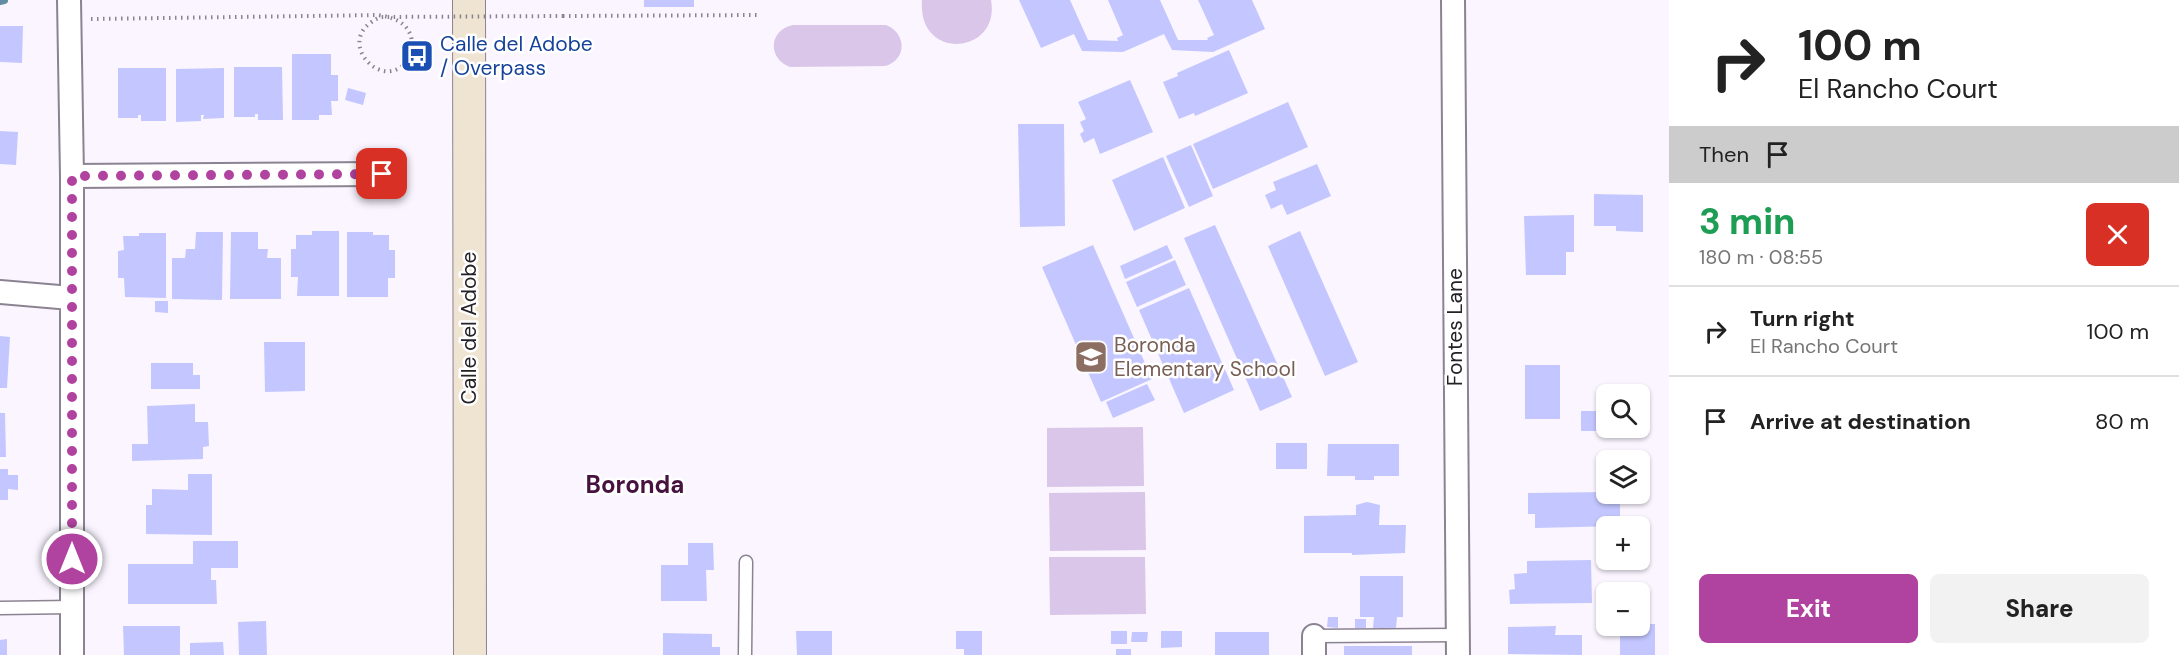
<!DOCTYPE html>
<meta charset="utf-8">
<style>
:root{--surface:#fff;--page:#f2f2f2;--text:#222;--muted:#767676;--line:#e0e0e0;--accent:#b143a0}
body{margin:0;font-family:"DM Sans",sans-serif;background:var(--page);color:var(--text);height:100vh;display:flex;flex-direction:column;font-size:22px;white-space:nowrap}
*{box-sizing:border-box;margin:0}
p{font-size:20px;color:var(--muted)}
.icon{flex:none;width:33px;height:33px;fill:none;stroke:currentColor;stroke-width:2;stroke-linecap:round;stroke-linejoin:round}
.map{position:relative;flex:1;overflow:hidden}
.side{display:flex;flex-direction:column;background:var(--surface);width:510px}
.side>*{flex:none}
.top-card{background:#fff;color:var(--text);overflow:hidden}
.fabs{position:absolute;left:1596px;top:384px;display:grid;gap:12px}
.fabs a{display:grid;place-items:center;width:54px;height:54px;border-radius:9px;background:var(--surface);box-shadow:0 2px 4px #0004;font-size:30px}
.pin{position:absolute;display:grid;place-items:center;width:51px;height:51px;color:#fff;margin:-26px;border-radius:12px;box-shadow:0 3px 9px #0006}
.me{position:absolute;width:66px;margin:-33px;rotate:0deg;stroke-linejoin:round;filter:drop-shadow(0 0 4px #0008)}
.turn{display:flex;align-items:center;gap:21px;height:126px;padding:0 30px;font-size:27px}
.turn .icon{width:78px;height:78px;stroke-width:2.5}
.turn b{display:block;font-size:42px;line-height:51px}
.then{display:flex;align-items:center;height:57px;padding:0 30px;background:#0003;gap:12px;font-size:22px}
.round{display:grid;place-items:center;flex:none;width:63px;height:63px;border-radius:9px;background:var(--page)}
.headline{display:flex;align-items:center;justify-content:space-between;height:102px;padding:0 30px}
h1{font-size:36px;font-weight:800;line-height:45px;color:#1e9e55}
.cta{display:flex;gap:12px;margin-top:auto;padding:12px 30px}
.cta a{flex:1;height:69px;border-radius:9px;background:var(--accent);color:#fff;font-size:24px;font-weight:800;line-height:69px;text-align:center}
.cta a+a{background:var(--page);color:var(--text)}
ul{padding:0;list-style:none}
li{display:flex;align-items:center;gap:18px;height:90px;padding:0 30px;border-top:2px solid var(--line)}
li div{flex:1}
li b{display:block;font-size:22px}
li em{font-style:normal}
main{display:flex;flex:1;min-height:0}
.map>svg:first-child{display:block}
.green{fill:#dac6e8}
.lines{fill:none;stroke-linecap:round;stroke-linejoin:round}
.stream{stroke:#638da4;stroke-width:8}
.building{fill:#c4c7ff}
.lane-casing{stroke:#8c8392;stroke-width:15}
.street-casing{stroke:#8c8392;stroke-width:26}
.secondary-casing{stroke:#8c8392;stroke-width:34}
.path{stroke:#89858d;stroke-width:4;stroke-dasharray:1.5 4.5;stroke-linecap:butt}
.lane{stroke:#fff;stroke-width:12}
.street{stroke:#fff;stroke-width:22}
.secondary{stroke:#efe4d1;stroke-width:32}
.path-bridge{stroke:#89858d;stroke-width:4;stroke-dasharray:1.5 4.5;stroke-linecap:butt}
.route{stroke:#b143a0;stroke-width:10;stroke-dasharray:0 18}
.labels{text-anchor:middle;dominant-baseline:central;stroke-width:5;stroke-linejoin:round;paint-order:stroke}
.transit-label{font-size:21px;fill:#164399;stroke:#fff;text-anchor:start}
.street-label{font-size:21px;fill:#252127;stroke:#fff}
.education-label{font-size:21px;fill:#785e54;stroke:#fff;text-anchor:start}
.quarter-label{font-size:24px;font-weight:bold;fill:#47123f;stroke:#fff}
</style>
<main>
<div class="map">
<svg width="1669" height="655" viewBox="0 0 1669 655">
<rect width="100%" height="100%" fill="#faf5ff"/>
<path class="green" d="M922 0H991C1001 55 917 62 922 0Z
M793 25H886C907 33 907 60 885 66L790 67C767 58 769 30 793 25Z
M1143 427 1144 486 1047 487V428Z
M1145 492 1146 550 1050 551 1049 493Z
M1049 557H1145L1146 614 1050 615Z"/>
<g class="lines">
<path class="stream" d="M0 1 4 0"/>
</g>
<path class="building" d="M644 0H694V7H644Z
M1019 0H1070L1088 40 1118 41 1117 38 1123 35 1108 0H1160L1178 40H1208L1207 38 1214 35 1198 0H1252L1265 29 1213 52 1172 50 1164 34 1123 52 1082 51 1074 34 1041 48Z
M0 26H23L22 63 0 62Z
M1229 50 1248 93 1195 116 1194 113 1179 119 1163 82 1178 76 1177 73Z
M292 54H331V75H338V101H331L332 115H319V120H292Z
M234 67H282L283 120H258V114H255V117H234Z
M118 68H166V121H141V115H138V118H118Z
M224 68V118L203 119 204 115H201V121L176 122V69Z
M1130 80 1153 132 1100 154 1094 138 1084 143 1080 134 1084 131 1080 122 1086 119 1078 102Z
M348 88 366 93 363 105 345 100Z
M1288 102 1308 147 1213 189 1193 144Z
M1018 124H1064L1065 226 1020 227Z
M0 131 18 132 16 165 0 164Z
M1191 145 1213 196 1189 207 1166 156Z
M1163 157 1185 208 1134 231 1112 180Z
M1317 164 1331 196 1287 215 1282 204 1271 209 1265 195 1276 190 1273 182Z
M1594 194 1643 195V232L1616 231V226H1594Z
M1574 215V252H1566V275H1526L1524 216Z
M1215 225 1292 397 1260 411 1184 238Z
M312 231H339V296H297L298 277H291V249H296V235H312Z
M1300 231 1358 362 1325 376 1268 246Z
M196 232H223L222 300 172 299V258H185L186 249H195Z
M231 232H258V249H268L267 258H281V299H230Z
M347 232H373V235H389V250H395V278H388V297H347Z
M139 233H166V298L125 297 124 278H118V251L124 250 123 236H139Z
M1093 245 1152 379 1101 402 1042 267Z
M1167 245 1173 258 1125 279 1120 266Z
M1175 260 1186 285 1137 307 1126 282Z
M1189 288 1234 390 1184 413 1139 310Z
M155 301H168V313L155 312Z
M0 336 10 337 7 388H0Z
M264 342H305V391L265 392Z
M151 363H193V375H200V389H151Z
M1525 365H1560V419H1525Z
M1147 384 1155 400 1113 418 1106 402Z
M195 404V422H208L209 446 203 447V459L132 461V444H148L147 406Z
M1581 411H1605V431H1581Z
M0 413H5L6 457H0Z
M1276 443H1307V469H1276Z
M1328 444H1399V476H1374V480H1355V476H1327Z
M0 469H8V475H18V490L8 489V500H0Z
M188 474H212V535L146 534V505H152V489L188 490Z
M1606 492V494H1620V526L1535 528V514H1528V493Z
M1367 502 1380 505 1379 525H1406L1405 553 1352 555V553H1304V516L1356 515V505Z
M1626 520H1642V535H1640V526H1626Z
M193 541H238V568H211V580H216L217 604H128V564H193Z
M688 543H713L714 570H706L707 601H661V565H688Z
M1591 560 1592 603 1510 604 1509 590 1515 589 1514 574 1527 573V561Z
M1360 576H1403V617H1397L1396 628H1373L1374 617H1360Z
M1328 617H1338V628L1327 627Z
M1355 619H1366V628H1355Z
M266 621 267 655H239L238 622Z
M1640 624H1655V655H1620V626H1640Z
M123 626H180V655H124Z
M1556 626 1555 635H1582V655L1508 654V627Z
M796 631H832V655H797Z
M956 631H982V655H964V649H956Z
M1111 631H1127V644H1111Z
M1161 631H1182V647L1161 648Z
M1132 632H1148L1147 642H1131Z
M1215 632H1269V655H1215Z
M663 633 712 634V647H720V655H663Z
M7 639V655H0V640Z
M223 642 224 655H190V643Z
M1344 646H1412V655H1344Z
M1116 649H1131V655H1116Z"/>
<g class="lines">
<defs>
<path id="lane" d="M0 608 72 607
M1314 636 1458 635
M745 655 746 562"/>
<path id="street" d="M69 0 72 176V655
M1453 0 1458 655
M72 176 382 174
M0 292 71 298
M1314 655V636"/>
<path id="secondary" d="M469 0 470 655"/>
</defs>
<use href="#lane" class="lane-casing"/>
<use href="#street" class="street-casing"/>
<use href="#secondary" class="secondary-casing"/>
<path class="path" d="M563 16 760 15
M91 19 378 15C399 18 414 26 412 51"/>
<use href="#lane" class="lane"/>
<use href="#street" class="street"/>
<use href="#secondary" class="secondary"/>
<path class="path-bridge" d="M412 51C391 104 326 39 381 17L563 16"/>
</g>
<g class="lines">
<path class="route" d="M72 559V176L382 174"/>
</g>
<defs>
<symbol id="bus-square" viewBox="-11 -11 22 22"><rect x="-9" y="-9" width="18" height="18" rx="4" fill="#1a4fb4" stroke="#fff"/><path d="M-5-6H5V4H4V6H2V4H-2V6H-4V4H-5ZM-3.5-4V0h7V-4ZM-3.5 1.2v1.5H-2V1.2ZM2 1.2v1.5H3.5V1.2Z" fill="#fff"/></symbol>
<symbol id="school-square" viewBox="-11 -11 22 22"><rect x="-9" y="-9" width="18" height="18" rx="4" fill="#8d6e63" stroke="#fff"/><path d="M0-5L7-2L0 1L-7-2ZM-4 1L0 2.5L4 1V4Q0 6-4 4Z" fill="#fff"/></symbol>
</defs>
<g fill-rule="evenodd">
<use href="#bus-square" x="398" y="37" width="38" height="38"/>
<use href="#school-square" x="1072" y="338" width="38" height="38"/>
</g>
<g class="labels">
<g class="transit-label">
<text x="440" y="44">Calle del Adobe<tspan x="440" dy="24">/ Overpass</tspan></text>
</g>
<g class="street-label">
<text transform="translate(1455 327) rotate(-90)">Fontes Lane</text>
<text transform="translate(469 328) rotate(-90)">Calle del Adobe</text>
</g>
<g class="education-label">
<text x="1114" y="345">Boronda<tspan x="1114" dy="24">Elementary School</tspan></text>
</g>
<g class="quarter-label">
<text x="635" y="484">Boronda</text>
</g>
</g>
</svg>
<div class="fabs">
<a><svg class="icon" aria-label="search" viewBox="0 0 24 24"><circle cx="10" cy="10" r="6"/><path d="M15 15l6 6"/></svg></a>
<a><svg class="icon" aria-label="layers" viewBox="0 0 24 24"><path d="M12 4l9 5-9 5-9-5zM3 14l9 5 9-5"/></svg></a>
<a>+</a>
<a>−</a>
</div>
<div class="pin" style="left:382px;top:174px;background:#d93025"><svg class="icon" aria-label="arrive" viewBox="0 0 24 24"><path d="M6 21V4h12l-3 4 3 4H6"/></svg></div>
<svg class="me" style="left:72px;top:559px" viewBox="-20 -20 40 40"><circle r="17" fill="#b143a0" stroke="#fff" stroke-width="3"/><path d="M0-11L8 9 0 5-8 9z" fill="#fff"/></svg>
</div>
<section class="side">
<div class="top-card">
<div class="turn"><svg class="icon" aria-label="right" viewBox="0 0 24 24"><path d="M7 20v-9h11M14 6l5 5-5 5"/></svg><div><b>100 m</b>El Rancho Court</div></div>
<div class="then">Then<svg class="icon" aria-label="arrive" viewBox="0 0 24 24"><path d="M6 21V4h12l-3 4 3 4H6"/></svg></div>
</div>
<div class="headline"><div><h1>3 min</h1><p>180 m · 08:55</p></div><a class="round" style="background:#d93025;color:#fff"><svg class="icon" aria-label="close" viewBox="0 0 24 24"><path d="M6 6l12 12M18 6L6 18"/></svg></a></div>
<ul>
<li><svg class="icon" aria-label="right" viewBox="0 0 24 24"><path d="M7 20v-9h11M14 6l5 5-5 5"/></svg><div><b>Turn right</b><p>El Rancho Court</p></div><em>100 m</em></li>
<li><svg class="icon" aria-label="arrive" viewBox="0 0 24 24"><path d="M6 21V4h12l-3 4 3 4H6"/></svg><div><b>Arrive at destination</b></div><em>80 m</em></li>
</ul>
<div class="cta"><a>Exit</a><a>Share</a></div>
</section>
</main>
